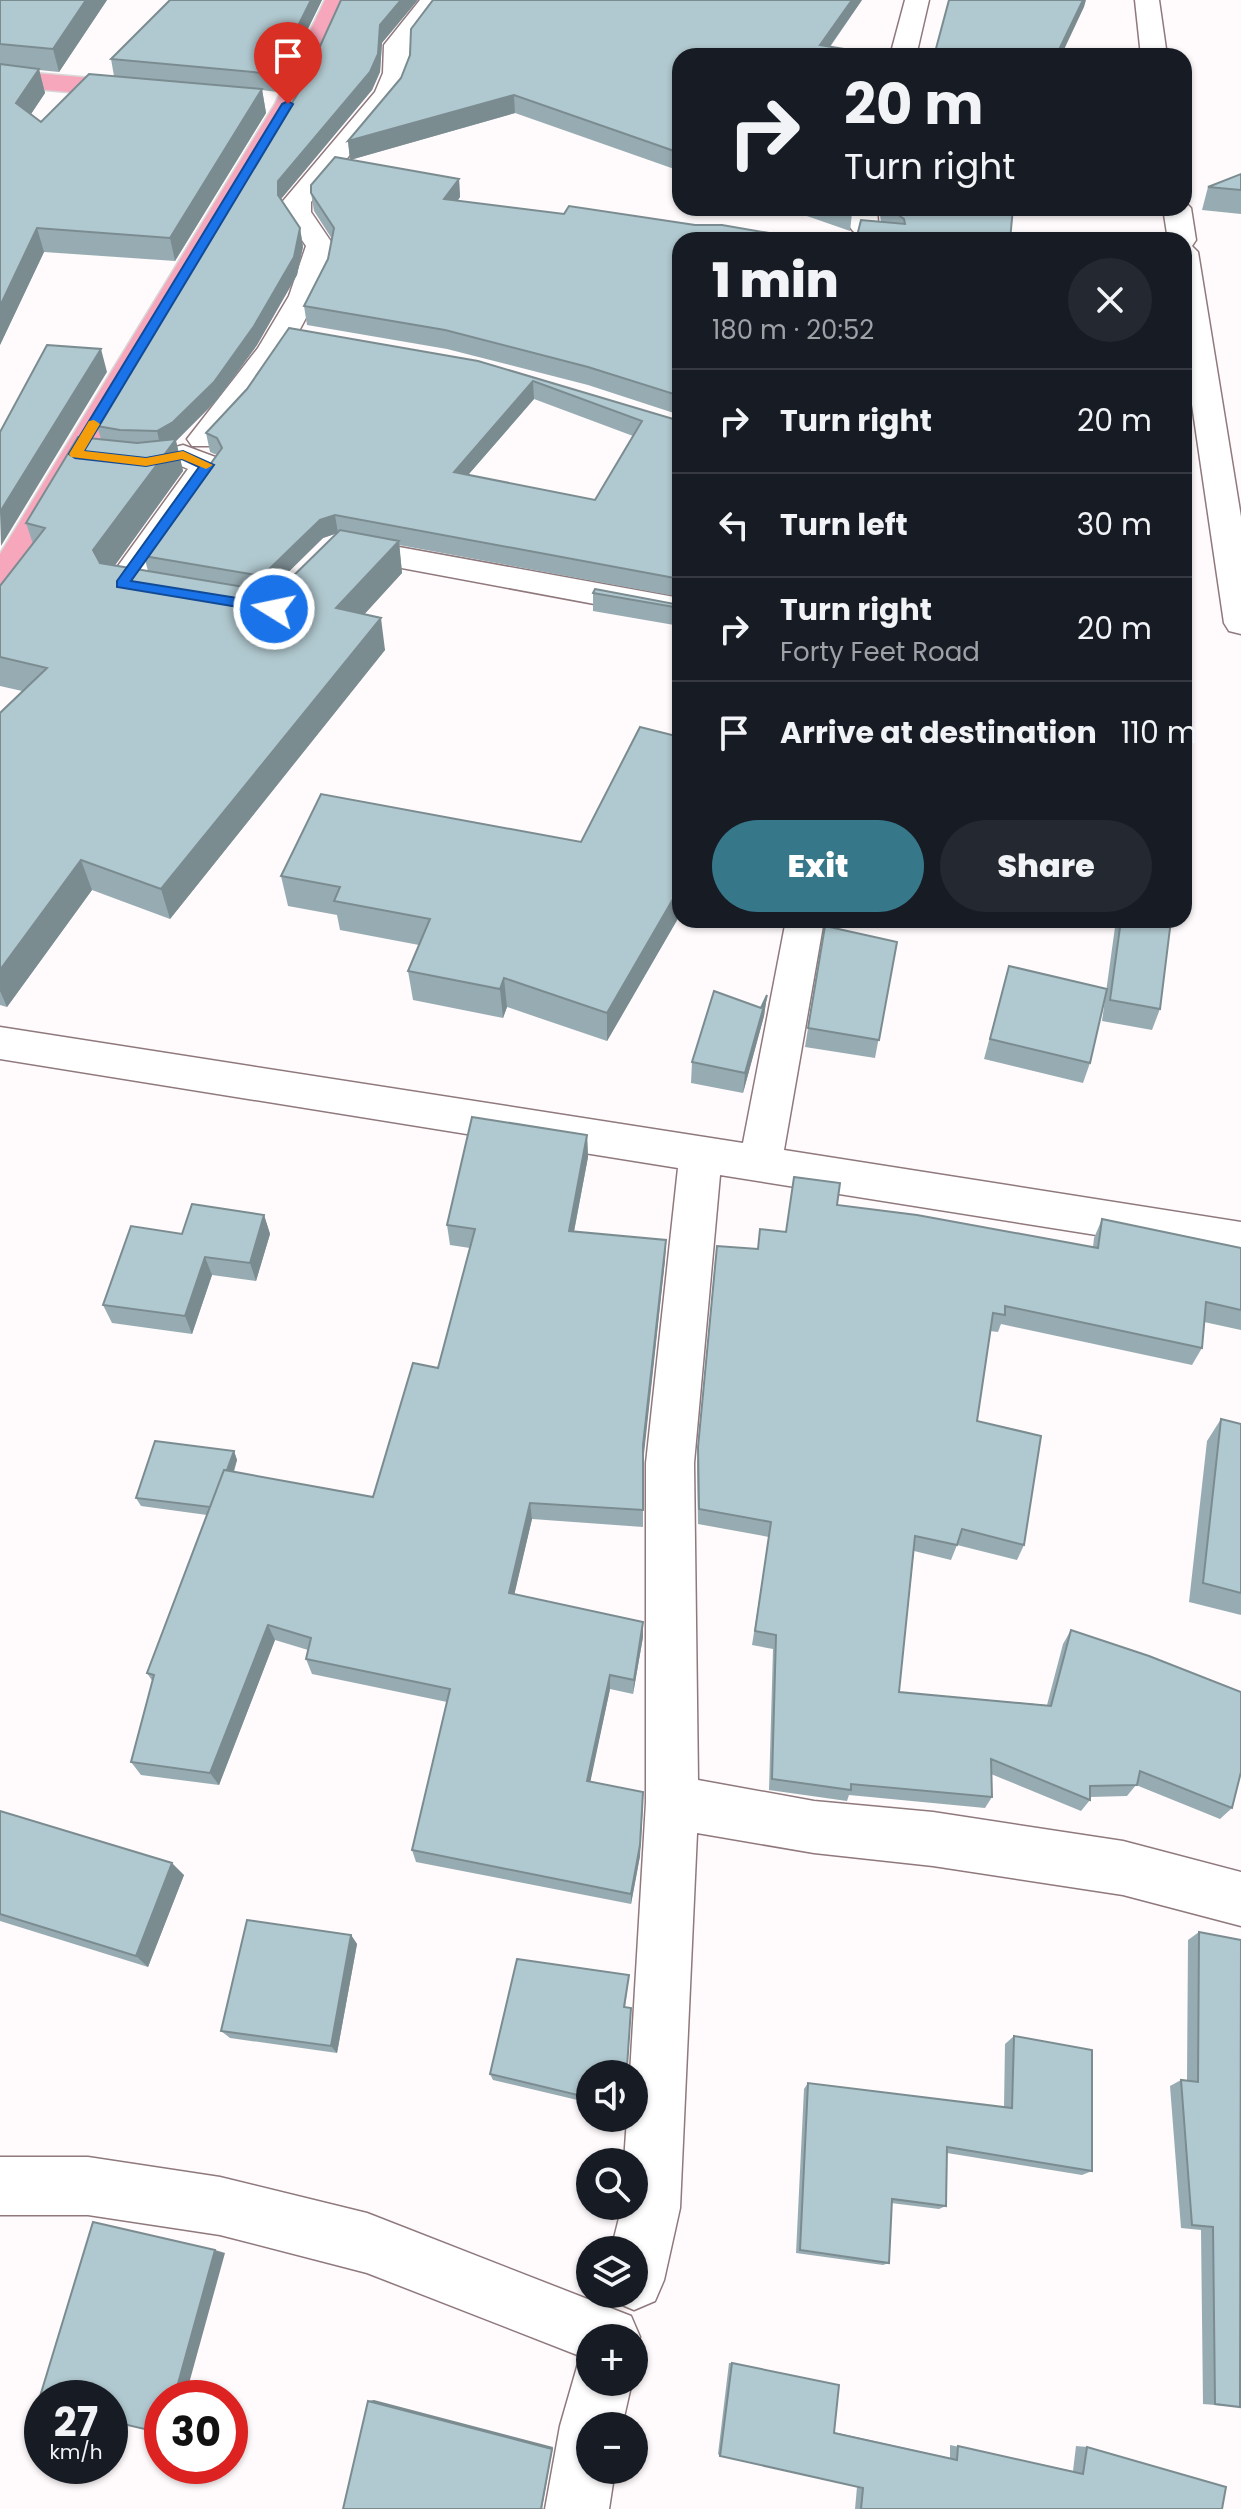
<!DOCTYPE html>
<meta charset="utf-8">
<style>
:root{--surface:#171b24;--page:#242831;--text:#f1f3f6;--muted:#9ea1a6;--line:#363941;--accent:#36778a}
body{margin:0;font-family:Poppins,sans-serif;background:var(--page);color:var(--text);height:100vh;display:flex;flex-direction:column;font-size:30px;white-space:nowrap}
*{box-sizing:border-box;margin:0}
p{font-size:26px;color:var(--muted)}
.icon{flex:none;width:44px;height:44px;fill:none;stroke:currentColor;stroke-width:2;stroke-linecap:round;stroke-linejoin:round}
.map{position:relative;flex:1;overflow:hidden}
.sheet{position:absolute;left:672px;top:232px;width:520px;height:696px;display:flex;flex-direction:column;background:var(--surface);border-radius:24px;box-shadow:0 2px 6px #0004}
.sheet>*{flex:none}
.banner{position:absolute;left:672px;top:48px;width:520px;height:168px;border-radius:24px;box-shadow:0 2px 6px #0004;background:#171b24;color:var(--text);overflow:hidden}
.buttons{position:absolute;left:576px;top:2060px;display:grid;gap:16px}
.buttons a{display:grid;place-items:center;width:72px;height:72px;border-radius:50%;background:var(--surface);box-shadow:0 2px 6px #0004;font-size:40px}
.speed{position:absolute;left:24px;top:2380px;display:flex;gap:16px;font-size:40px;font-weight:700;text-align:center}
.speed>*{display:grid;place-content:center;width:104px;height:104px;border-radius:50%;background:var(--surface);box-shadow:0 2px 6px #0004;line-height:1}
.speed small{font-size:20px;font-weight:400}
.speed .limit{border:12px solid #d22;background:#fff;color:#111}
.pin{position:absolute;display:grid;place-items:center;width:68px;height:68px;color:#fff;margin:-82px -34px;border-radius:50% 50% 50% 0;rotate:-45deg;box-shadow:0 0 8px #0007}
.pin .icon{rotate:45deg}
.me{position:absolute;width:88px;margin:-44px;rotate:280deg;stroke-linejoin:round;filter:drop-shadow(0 0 6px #0008)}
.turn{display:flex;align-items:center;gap:28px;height:168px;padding:0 40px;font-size:36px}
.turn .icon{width:104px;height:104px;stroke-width:2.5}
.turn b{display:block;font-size:56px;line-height:68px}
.round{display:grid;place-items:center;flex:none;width:84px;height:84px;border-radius:42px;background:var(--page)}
.headline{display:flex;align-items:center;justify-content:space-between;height:136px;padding:0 40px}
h1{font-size:48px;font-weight:800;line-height:60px}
.button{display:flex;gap:16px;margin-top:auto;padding:16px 40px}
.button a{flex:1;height:92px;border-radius:48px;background:var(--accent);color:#fff;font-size:32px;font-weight:800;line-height:92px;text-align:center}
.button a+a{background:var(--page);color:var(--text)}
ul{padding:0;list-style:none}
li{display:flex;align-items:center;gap:24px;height:104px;padding:0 40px;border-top:2px solid var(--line)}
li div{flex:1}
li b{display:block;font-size:30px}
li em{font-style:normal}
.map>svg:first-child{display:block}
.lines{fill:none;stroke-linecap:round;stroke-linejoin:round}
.minor-casing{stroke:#8f797d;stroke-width:3}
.major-casing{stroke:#d9d8d8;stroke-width:3}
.minor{fill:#fff;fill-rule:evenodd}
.major{fill:#f7a7bc;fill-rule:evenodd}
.wall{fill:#97acb2;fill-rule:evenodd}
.shaded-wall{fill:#7b8c91}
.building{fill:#b0c8cf;stroke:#7b8c91;stroke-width:2;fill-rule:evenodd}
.route{fill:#1a73e8;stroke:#114b97;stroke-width:2}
.slow{fill:#f59e0b}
</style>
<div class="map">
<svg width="1241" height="2509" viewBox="0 0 1241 2509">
<rect width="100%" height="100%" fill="#fffafb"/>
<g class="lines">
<defs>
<path id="minor" d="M420 0H445L410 46 409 73 400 94 311 202V212L334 246C314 322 266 388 214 446H192L187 439 258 348 289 296 306 246 283 212V201L375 92 383 73 384 45Z
M905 0H929L916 56H890Z
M1135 0H1159L1167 56H1141Z
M1184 201 1191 208 1196 240 1192 246 1198 252 1241 517V634L1229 631 1224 623 1184 350V240H1168L1163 208H1184Z
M849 208H877L878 224 900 240C877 240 841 242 849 208Z
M183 445 218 458 223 465 145 576 174 581 179 589 174 597 162 600 110 592 105 584 188 469 172 462 167 455 172 448Z
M344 537 680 598V620L332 555 327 548 332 541Z
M786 920H824L784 1150 1241 1222V1258L720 1175 694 1463 698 1780 814 1801 933 1812 1123 1841 1241 1872V1926L1123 1895 933 1866 814 1853 697 1833 680 2208 664 2280 655 2301 634 2310 613 2301 610 2294H634V2250H611L622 2206H634V2162H624L627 2118H634V2074H630L646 1802V1463L678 1168 0 1059V1027L743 1143Z
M0 2157H88L220 2177 367 2213 631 2316 640 2337 634 2352V2338H590V2382H632L622 2426H590V2470H615L609 2509H545L560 2426 579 2360 585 2358 367 2273 220 2235 88 2215H0Z"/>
<path id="major" d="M325 0H349L301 104 17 581 12 589 0 592V554L275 104Z
M0 70 137 82 150 90 137 98 0 86Z"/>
</defs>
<use href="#minor" class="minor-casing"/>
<use href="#major" class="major-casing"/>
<use href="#minor" class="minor"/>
<use href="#major" class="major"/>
</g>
<path class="wall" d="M0 0H107L59 72 39 70 45 93 31 114 41 122 114 76 111 59 170 0H322L277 92 262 90 266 113 175 261 44 252 0 345Z
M862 0 830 47 680 56V171L515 113 350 160 459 179 460 197 457 201 680 240V415L588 385 447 349 307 325 304 306 328 259 332 239 314 211 311 193 350 159 348 141 401 78Z
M382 43 380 72 372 90 281 199 300 228 303 247 297 275 257 345 217 400 176 441 183 471 115 565 148 571 144 556 217 455 210 452 206 433 478 361 680 421V597L399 545 402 573 364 614 385 650 170 919 92 890 7 1007 0 1005V713L22 691 0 686V586L33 544 26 523 101 439 97 426 301 88ZM534 399 633 436 595 500 468 475ZM337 533 282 587 269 591 323 538Z
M1241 174V214L1202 210 1208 187Z
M784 208H850L852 213 850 231Z
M879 208H1013L1010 240 881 222Z
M593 593 680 605V626L593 611Z
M680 737V915L607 1041 507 1007 503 1018 413 1000 408 971 419 945 340 930 337 915 288 906 281 876 581 842Z
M1116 920H1171L1160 1009 1152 1030 1102 1021Z
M897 942 875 1058 805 1047 808 1028Z
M1009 966 1090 1063 1083 1083 984 1059Z
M767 995 764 1016 743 1093 691 1083 692 1062 761 1008Z
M587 1135 588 1157 574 1232 666 1240 665 1260 643 1459V1527L532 1519 514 1594 643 1622V1637L633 1694 610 1689 590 1781 640 1856 631 1904 416 1862 412 1850 447 1702 312 1674 306 1659 308 1650 275 1640 219 1785 141 1775 131 1762 153 1682 147 1673 207 1515 141 1506 136 1498 234 1451 237 1460 234 1472 373 1497 438 1368 470 1248 450 1245 447 1225Z
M837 1205 1093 1247 1094 1238 1102 1219 1241 1248V1330L1204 1322 1202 1348 1192 1365 1001 1324 998 1332 990 1331 977 1421 1024 1545 1017 1560 957 1545 951 1560 914 1551 899 1692 1047 1705 1063 1644 1071 1630 1232 1808 1220 1819 1136 1785 1127 1796 1090 1797V1800L1081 1811 991 1774 992 1797 985 1808 849 1795 847 1801 769 1790 773 1649 752 1645 769 1537 698 1524 697 1463 717 1246 757 1249 786 1232Z
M264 1215 270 1234 256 1281 212 1275 192 1334 112 1323 103 1305 182 1234Z
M1221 1419 1241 1424V1615L1189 1602 1207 1441Z
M0 1811 184 1875 148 1967 0 1921Z
M1199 1932 1240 2407 1203 2404 1201 2230 1181 2228 1170 2086 1181 2080 1187 2081 1188 1940Z
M351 1935 357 1944 337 2053 230 2038 221 2031Z
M628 1983 625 2007 627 2068 590 2074V2103L493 2080 490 2074Z
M1014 2036 1092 2171 1082 2175 947 2153 946 2206 939 2209 891 2203 889 2263 883 2265 796 2253 804 2089 808 2083 1004 2107 1005 2044Z
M729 2363H732L834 2432 950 2458V2445L1073 2471 1076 2446 1087 2447 1222 2509H855L857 2487 720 2456 718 2454Z"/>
<path class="shaded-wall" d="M86 0H107L59 72 53 49Z
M311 0H322L277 92 274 74Z
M401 0H418L382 43 380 72 372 90 281 199 278 195V181L380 25Z
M852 0H862L823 56 820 45Z
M1083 0H1086L1084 7 1061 56H1056Z
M39 69 45 93 23 126 16 103Z
M262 89 266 113 175 261 170 238Z
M514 95 515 113 350 160 348 141Z
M459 179 460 197 446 218 444 199Z
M37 228 44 252 0 345V306Z
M300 228 303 247 297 275 257 345 217 400 176 441 183 471 103 582 93 550 161 449 157 431Z
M101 349 107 372 1 546 0 512Z
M533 381 534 399 455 490 454 472Z
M335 515 338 533 323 538 266 594 262 576 320 520Z
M399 541 402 573 341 640 336 608Z
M381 618 385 650 170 919 161 889Z
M81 860 92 890 7 1007 0 991V970Z
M680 887V915L607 1041V1013Z
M504 978 507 1007 503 1018 500 989Z
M767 995 764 1016 743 1093 745 1073Z
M587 1135 588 1157 570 1252 569 1231Z
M264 1215 270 1234 256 1281 250 1263Z
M666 1240 665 1260 643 1463V1445Z
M205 1257 212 1275 192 1334 185 1316Z
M234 1451 237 1460 219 1516 215 1508Z
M530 1503 532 1519 511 1609 509 1593Z
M643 1622V1637L633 1694 634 1680Z
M268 1625 275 1640 219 1785 210 1773Z
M610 1675V1689L588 1793 587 1781Z
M643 1804 640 1856 631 1904V1894Z
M172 1863 184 1875 148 1967 136 1956Z
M351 1935 357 1944 337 2053 331 2046Z
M215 2250 225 2253 185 2398H174Z
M374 2400 553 2447 542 2508 544 2509H541L368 2401Z"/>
<path class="building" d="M0 0H86L53 49 0 44Z
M170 0H311L274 74 111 59Z
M341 0H401L380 25 378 54 370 72 278 181V195L300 228 294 257 254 326 214 382 173 422 157 431 120 430 97 426 301 88Z
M433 0H852L820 45 886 56H680V153L514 95 348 141 401 78 410 55 411 29Z
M949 0H1083L1056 56H934Z
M0 64 39 69 16 103 41 122 89 74 262 89 170 238 37 228 0 306Z
M335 157 459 179 444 199 564 214 569 206 695 225H722L810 240H680V396L588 367 445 330 304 306 328 259 334 228 311 193V185Z
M1241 174V190L1208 187Z
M838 208H850L852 213Z
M889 208H1013L1010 240H856L861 220 905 224 904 219Z
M819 237 845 240H818Z
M289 328 478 361 680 421V579L335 515 320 520 262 576 144 556 222 448 217 438 206 433 247 389ZM533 381 642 421 595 500 454 472Z
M47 345 101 349 0 512V432Z
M78 437 137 443 176 439 93 550 100 563 268 591 282 587 340 530 399 541 336 608 381 618 161 889 81 860 0 970V713L47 668 0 657V586L45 528 26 523Z
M595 589 680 605V608L593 593Z
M640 727 680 737V887L607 1013 504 978 500 989 408 971 430 919 334 901 340 887 281 876 321 794 581 842Z
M1121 920H1171L1160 1009 1110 1000Z
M825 926 897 942 879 1040 808 1028Z
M1009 966 1107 989 1090 1063 990 1039Z
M714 991 761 1008 767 995 745 1073 692 1062Z
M472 1117 587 1135 569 1231 666 1240 643 1445V1510L530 1503 509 1593 643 1622 634 1680 610 1675 587 1781 643 1792 640 1845 631 1894 412 1850 450 1689 306 1659 311 1638 268 1625 210 1773 131 1762 154 1675 147 1673 224 1470 373 1497 413 1363 438 1368 475 1229 447 1225Z
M794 1177 840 1183 837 1205 917 1215 1098 1248 1102 1219 1241 1248V1310L1206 1302 1202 1348 1005 1306V1315L993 1313 977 1421 1041 1436 1024 1545 962 1529 957 1545 915 1536 899 1692 1051 1706 1071 1630 1149 1656 1241 1692V1772L1232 1808 1140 1771 1137 1785 1090 1786V1800L991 1759 992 1797 851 1784V1790L772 1779 776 1635 755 1631 771 1522 699 1509 698 1447 717 1246 758 1249 760 1229 786 1232Z
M192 1204 264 1215 250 1263 205 1257 185 1316 103 1305 131 1226 182 1234Z
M1221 1419 1241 1424V1593L1203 1583Z
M155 1441 234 1451 227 1470H224L210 1507 136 1498Z
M0 1811 172 1863 136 1956 0 1914Z
M247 1920 351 1935 331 2046 221 2031Z
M1199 1932 1241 1940 1240 2407 1215 2404 1213 2227 1192 2225 1181 2080 1198 2082Z
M517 1959 629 1975 624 2007 631 2008 627 2067 631 2071V2074H590V2098L490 2074Z
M1014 2036 1092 2050V2171L947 2147 946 2206 892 2199 889 2263 800 2250 808 2083 1012 2108Z
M93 2222 215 2250 174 2398H162V2433L110 2421V2398H42V2404L38 2403Z
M732 2363 839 2385 834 2433 957 2460 958 2446 1083 2474 1087 2447 1226 2487 1222 2509H861L863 2488 720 2456Z
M368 2401 552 2449 541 2509H343Z"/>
<path class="route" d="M288 101 293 104 84 451 146 458 183 451 214 465 131 581 274 604 281 609 274 613 117 587V581L199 467 182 459 146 466 75 458 69 454 282 104Z"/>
<path class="slow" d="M94 420 100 424 84 451 146 458 183 451 213 465 206 469 182 459 146 466 71 457 69 454 89 421Z"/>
</svg>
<div class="buttons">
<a><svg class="icon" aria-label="sound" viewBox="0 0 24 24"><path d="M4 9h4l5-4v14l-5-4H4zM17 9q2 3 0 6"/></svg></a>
<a><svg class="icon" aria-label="search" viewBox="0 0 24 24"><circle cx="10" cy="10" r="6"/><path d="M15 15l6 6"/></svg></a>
<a><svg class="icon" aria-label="layers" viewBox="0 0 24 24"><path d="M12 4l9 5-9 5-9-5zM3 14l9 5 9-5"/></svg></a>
<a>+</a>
<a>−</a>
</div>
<div class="speed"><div>27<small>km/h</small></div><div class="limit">30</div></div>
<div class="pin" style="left:288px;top:104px;background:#d93025"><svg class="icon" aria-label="arrive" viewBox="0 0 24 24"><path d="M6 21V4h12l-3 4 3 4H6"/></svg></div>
<svg class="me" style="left:274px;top:609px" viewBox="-20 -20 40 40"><circle r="17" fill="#1a73e8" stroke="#fff" stroke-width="3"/><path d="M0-11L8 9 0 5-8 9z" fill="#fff"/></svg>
<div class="banner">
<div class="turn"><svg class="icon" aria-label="right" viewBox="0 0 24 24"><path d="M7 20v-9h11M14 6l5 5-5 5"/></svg><div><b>20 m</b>Turn right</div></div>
</div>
<section class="sheet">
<div class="headline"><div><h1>1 min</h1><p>180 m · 20:52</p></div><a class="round"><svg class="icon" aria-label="close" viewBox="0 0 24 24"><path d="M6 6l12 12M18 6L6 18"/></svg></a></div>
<ul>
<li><svg class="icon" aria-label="right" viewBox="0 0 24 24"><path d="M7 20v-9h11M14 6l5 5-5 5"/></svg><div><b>Turn right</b></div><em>20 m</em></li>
<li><svg class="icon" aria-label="left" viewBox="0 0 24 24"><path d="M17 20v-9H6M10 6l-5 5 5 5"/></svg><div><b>Turn left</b></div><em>30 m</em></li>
<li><svg class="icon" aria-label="right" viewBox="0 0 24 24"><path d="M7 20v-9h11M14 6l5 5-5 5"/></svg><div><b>Turn right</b><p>Forty Feet Road</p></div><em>20 m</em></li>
<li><svg class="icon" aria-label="arrive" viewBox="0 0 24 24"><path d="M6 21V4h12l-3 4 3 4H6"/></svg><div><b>Arrive at destination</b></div><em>110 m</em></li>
</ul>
<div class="button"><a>Exit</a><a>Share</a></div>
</section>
</div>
